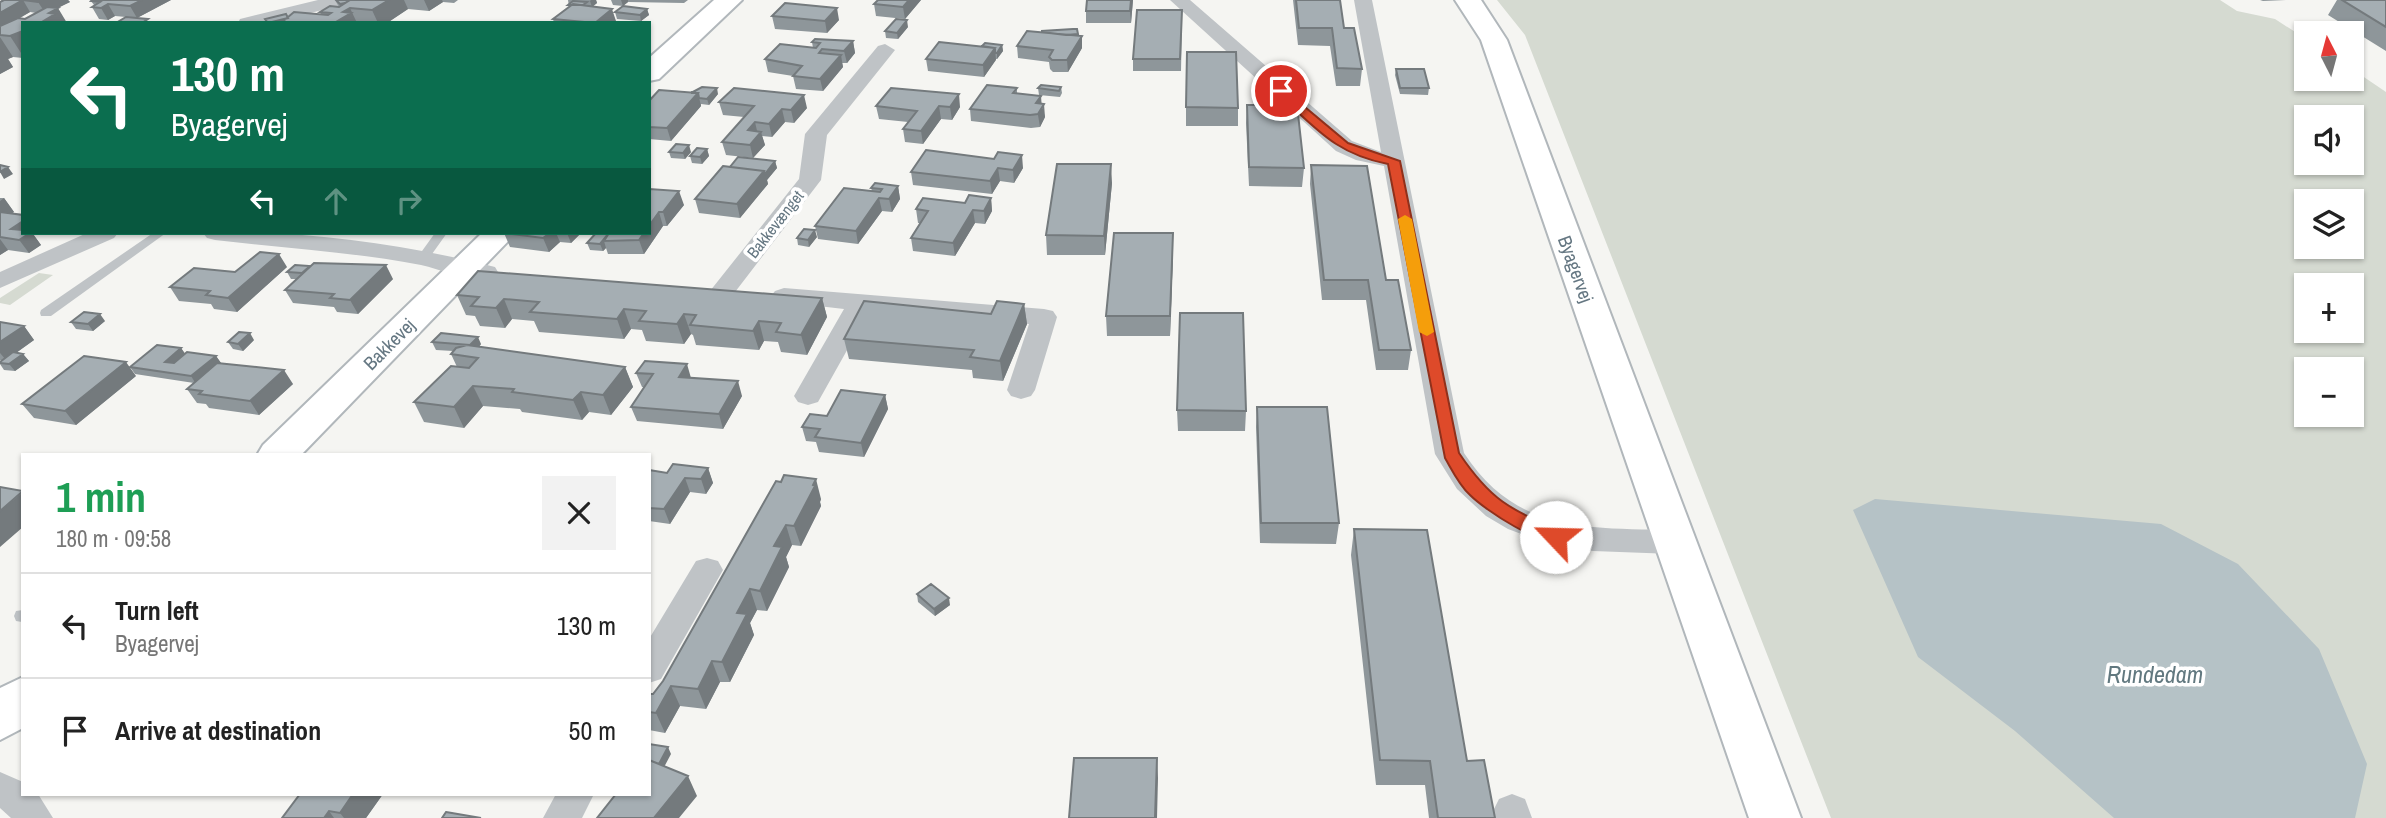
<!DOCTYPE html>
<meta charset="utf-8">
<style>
:root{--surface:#fff;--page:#f2f2f2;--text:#222;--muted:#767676;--line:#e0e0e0}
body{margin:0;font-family:"Archivo Narrow",sans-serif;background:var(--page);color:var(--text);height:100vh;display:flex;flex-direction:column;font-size:26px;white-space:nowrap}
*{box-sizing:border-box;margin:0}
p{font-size:23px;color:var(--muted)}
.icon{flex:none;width:38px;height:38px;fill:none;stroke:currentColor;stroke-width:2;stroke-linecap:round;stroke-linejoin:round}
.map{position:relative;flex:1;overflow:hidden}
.sheet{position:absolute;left:21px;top:453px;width:630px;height:343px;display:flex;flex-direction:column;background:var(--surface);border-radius:0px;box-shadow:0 2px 5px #0004}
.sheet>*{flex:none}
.banner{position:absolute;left:21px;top:21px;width:630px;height:214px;border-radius:0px;box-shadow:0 2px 5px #0004;background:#0b6e4f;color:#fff;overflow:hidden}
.needle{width:46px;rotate:354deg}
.controls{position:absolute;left:2294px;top:21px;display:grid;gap:14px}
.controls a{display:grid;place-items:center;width:70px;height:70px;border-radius:0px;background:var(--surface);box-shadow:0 2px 5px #0004;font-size:35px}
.pin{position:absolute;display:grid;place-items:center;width:60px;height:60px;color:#fff;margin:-30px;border:4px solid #fff;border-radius:50%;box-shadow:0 2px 7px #0007}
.me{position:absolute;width:77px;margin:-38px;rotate:294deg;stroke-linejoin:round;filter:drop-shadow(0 0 5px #0008)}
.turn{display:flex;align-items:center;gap:24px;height:147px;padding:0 35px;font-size:32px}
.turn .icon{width:91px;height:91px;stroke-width:2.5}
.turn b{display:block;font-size:49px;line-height:60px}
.lanes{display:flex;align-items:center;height:66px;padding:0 35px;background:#0003;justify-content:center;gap:35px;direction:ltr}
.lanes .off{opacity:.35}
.round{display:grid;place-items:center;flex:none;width:74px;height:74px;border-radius:0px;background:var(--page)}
.headline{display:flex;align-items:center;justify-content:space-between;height:119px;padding:0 35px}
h1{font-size:42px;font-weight:700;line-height:52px;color:#1e9e55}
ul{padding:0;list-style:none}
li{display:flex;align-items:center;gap:21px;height:105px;padding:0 35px;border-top:2px solid var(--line)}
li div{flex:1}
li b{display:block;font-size:26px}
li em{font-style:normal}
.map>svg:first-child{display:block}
.green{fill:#d5dad1;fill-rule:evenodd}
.water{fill:#b5c2c6}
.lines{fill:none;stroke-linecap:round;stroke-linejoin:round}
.secondary-casing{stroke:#b1b7bb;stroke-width:4}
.lane{fill:#bfc3c6;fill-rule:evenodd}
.street{fill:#bfc3c6;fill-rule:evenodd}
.secondary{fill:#fff;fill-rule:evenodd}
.wall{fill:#8e969a;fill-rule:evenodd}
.shaded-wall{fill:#747a7d}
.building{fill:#a5aeb3;stroke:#747a7d;stroke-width:2}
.route{fill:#de4a2a;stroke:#90301b;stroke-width:2}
.slow{fill:#f59e0b}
.labels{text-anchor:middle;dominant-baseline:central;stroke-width:7;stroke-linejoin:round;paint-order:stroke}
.far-street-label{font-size:16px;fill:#657782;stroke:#fff}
.street-label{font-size:19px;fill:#657782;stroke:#fff}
.near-water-label{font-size:24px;font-style:italic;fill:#61787f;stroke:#fff}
</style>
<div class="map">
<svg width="2386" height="818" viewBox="0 0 2386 818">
<rect width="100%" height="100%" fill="#f5f5f2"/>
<path class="green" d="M1497 0H2220L2237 11 2275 19 2306 39V79H2352V69L2386 92V818H1831L1525 35ZM2306 117H2352V163H2306ZM2306 201H2352V247H2306ZM2306 285H2352V331H2306ZM2306 369H2352V415H2306Z
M39 273 53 275 10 305 0 303V298Z"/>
<path class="water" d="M1875 499 2161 524 2238 564 2319 649 2367 764 2355 818H2114L2015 731 1918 657 1853 510Z"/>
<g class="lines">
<defs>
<path id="secondary" d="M714 0H742L659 79 649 81V58Z
M1455 0H1481L1507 40 1801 818H1749L1481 40Z
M482 233H516L301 455H257L263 445Z
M23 677V728L0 740V688Z"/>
</defs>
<use href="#secondary" class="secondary-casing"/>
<path class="lane" d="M153 233H166L51 316H41L40 313 41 310Z
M435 233H447L427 261H419L417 258Z
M23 610V622H22L16 621 14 616 16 611Z"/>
<path class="street" d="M318 0H349L346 4 271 23H238L240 19Z
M1170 0H1190L1352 141 1381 152 1354 0H1372L1464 453C1516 533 1587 528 1673 530L1684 534 1689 542 1684 550 1673 554 1593 551 1543 542 1508 529 1486 516 1457 489 1435 454 1384 166 1356 160 1336 151Z
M885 44 895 50 827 135 821 180 732 296H714L710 291 714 286 799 179 805 134 878 46Z
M87 233H118L114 238 0 288V272Z
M203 233C297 229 404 244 495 267L498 272 495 277C469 284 445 270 421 265 353 252 283 248 215 240L207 238Z
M784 288 1044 309 1053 311 1057 317 1035 390 1031 396 1021 399 1011 396 1007 390 1029 324 869 311 818 402 808 405 798 402 794 396 844 309 775 301 771 296 775 291Z
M707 558 718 561 723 570 661 679 649 683V639L696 561Z
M0 772 23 782V794H38L53 818H11L0 808Z
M556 794H594L582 818H543Z
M1512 794 1525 799 1532 818H1494L1493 811 1499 799Z"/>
<use href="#secondary" class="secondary"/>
</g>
<path class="wall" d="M2 0H68L70 2 23 23V58L13 57 8 59 13 67 0 74V2ZM30 12 36 13 25 19 20 18Z
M92 0H171L137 18 115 16 108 20 99 19 92 7 94 5 91 1Z
M335 0H458L454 3 443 2 429 11 408 9 387 23H268L288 18 321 14 320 12 339 7Z
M568 0H596L597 3 592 7 616 21 614 23H554L553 19 569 7Z
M611 0H688L684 3 628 2 623 6 647 9 649 15 641 21 617 19 615 12 623 6 613 5Z
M878 0H921L905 19 876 16 874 4Z
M1087 0H1133L1131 23H1086V11Z
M1293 0H1340L1344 28 1362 69 1360 86H1336L1330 46 1298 45Z
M2260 0H2286L2263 1Z
M2337 0H2386V51L2328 15Z
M772 16 839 20 827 33 775 29Z
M1182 22 1181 71H1133V59Z
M908 27 898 39 886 38 885 31Z
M1077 29 1078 36H1082V48L1068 72H1053L1050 69 1049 62 1018 58 1017 46 1042 32Z
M853 41 855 53 847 63H842L843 67 823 91 796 89 793 76 768 72 765 59 813 48 812 42Z
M1002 45 1003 51 997 59H996L984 77 928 71 926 59 982 46Z
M1396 69 1429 88 1428 95 1400 94 1395 75Z
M1061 87 1062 93 1060 97 1039 95 1038 88Z
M1017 88V94L1041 104 1045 117 1040 127 1031 128 971 121 970 109Z
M718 94 709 105 701 104V106L671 141 649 139V101Z
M719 102 807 108 794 123 785 122 772 137 762 136 765 145 753 158 726 155 722 142 744 117 723 115Z
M1247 105 1304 168 1302 187 1249 186 1246 123Z
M876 106 960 107 952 120 941 119 923 144 905 142 903 129 908 122 879 119Z
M1186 107 1238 108V126H1186Z
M707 149 709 156 702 164 692 163 690 156Z
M926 150 1023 168 1014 183 1000 181 992 194 913 185 911 172Z
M669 152H691L685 159 671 158Z
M775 161 777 168 767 180 768 184 740 218 699 213 695 199 730 167Z
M1311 165 1386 280 1411 350 1408 370H1376L1366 300H1322L1310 184Z
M1112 183 1105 255H1047L1046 235Z
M898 186 900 199 892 212 882 211 858 244 818 239 815 226 872 191 871 188Z
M649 189 684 205 667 226H663L644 254H608L606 248 603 251 590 250 587 243 649 233Z
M0 198H4L14 212 11 214 33 234 41 245 29 253 8 250 0 255Z
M991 198 992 211 985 224 975 223 955 256 913 251 911 238 920 223H918L916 209 965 203Z
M504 233H581L571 243 560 242 549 252 510 247Z
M817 237 809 247 798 245 797 238Z
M1173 253 1170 336H1107L1106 316Z
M287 267 237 312 214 309 211 304 179 301 170 287 235 272Z
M287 272 393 279 358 314 337 312 334 307 293 303 285 290 296 279H291Z
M457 295 822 298 827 317 807 355 781 352 778 342 764 341 759 350 696 345 693 335 691 334 684 344 646 341 642 330 631 329 624 339 539 332 534 321 512 319 505 328 480 326 475 316 466 315Z
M1024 304 1027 324 1003 381 973 378 972 370 849 359 844 339 991 314Z
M105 321 93 331 76 329 71 322Z
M0 322 24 326 34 340 16 353 23 354 29 361 15 371 4 370 0 364V362L2 360H0Z
M254 340 243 351 233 349 228 342Z
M432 342 481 344 479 347 625 367 633 387 611 415 589 412 582 420 522 412 520 409 483 406 464 428 424 422 414 402 457 367 451 354 453 351 436 350Z
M181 348 185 354 216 356 221 363 293 384 259 415 209 408 206 404 197 403 187 389 194 383 135 374 130 367Z
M636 373 691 378 742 396 723 429 637 421 631 407 644 387H642Z
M136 376 76 425 34 418 22 404Z
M885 395 888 409 864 457 819 452 816 442 806 441 802 427 827 416Z
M1257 407 1339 523 1336 544 1260 543 1256 427Z
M1177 410 1246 411 1245 431H1178Z
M708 468 713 483 706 494 690 492 670 524 649 521V470L667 473Z
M776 481 821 499 820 502 821 506 801 546 792 545 786 557 789 567 767 611 757 610 750 623 754 635 730 682H720L706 709 680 706 665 733 649 730V694H653L663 681Z
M1354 529 1495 818H1429L1425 785H1376L1351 555Z
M917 594 950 605 935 616 918 602Z
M300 794H383L366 818H282Z"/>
<path class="shaded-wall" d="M23 0 30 12 0 29V13Z
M43 0H68L70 2 46 14 38 2Z
M142 0H171L137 18 130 6Z
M361 0 350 8 357 23H334L342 10 340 4Z
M389 0H404L408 9 387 23H378L372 10Z
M424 0H442L443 2 429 11Z
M591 0H596L597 3 592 7 590 1Z
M621 0H628V2L623 6Z
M909 0H921L905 19 903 7Z
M1131 0H1133L1131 23 1130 11Z
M108 4 115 16 108 20 101 8Z
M58 8 67 23H40L49 13Z
M837 8 839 20 827 33 825 21Z
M612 9 616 21 614 23H595Z
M647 9 649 15 641 21 640 15Z
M288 18 290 23H268Z
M907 20 908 27 898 39 897 33Z
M23 31V56L10 36Z
M1082 36V48L1068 72 1067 60Z
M0 37 13 57 8 59 13 67 0 74Z
M853 41 855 53 847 63 844 51Z
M1002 45 1003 51 997 59V53Z
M995 48 996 60 984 77 983 65Z
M841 55 843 67 823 91 820 79Z
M717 88 718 94 709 105 707 99Z
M698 93 701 106 671 141 667 128Z
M959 94 960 107 952 120 950 107Z
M804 95 807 108 794 123 791 110Z
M1041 96 1042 109 1044 104 1045 117 1040 127 1036 103Z
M939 106 941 119 923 144 921 131Z
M782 109 785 122 772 137 769 124Z
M755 122 758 135 761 132 765 145 753 158 750 145 748 130Z
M689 145 691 152 685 159 683 153Z
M707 149 709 156 702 164 700 157Z
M1022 155 1023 168 1014 183 1013 170Z
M775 161 777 168 767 180 768 184 740 218 737 204 764 171Z
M1111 164 1112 183 1105 255 1104 236Z
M8 167 13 174 4 179 0 172Z
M998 168 1000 181 992 194 990 181Z
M898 186 900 199 892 212 889 199Z
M679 191 684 205 667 226 663 212Z
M4 198 14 212 0 220V201Z
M879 198 882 211 858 244 856 231Z
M991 198 992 211 985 224 984 211Z
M973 210 975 223 955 256 953 243Z
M659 212 663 226 644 254 639 240 644 233H649V226Z
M23 221V233H35L33 234 41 245 29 253 11 229Z
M815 230 817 237 809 247 808 240Z
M550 233H556L560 242 549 252 543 238Z
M567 233H581L571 243Z
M1173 233V253L1170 336V316Z
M0 239 8 250 0 255Z
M604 241 606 248 603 251 600 244Z
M279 254 287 267 237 312 228 298Z
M386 265 393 279 358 314 350 300Z
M822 298 827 317 807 355 801 335Z
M504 299 512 319 505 328 496 308Z
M1024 304 1027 324 1003 381 1000 361Z
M624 309 631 329 624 339 617 319Z
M100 314 105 321 93 331 88 324Z
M684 314 691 334 684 344 677 324Z
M759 321 764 341 759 350 753 331Z
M24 326 34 340 6 360 0 353V342Z
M250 333 254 340 243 351 238 344Z
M478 337 481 344 473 353 469 346Z
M181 348 186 355 170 369 165 362Z
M23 354 29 361 15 371 9 364Z
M216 356 221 363 196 384 191 376Z
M126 362 136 376 76 425 65 411Z
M687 364 691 378 679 377Z
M625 367 633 387 611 415 603 395Z
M284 370 293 384 259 415 250 401Z
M738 381 742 396 723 429 719 414Z
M473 386 483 406 464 428 454 407Z
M581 392 589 412 582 420 573 400Z
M885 395 888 409 864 457 861 443Z
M708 468 713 483 706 494 701 479Z
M685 478 690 492 670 524 664 509Z
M816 479 821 499 820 502 821 506 801 546 794 526Z
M23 492V527L0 547V511Z
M786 525 792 545 786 557 789 567 767 611 760 591 774 546Z
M750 589 757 610 750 623 754 635 730 682 722 662 737 613Z
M949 598 950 605 935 616 934 609Z
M712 661 720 682 706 709 698 689Z
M671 686 680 706 665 733 656 713Z
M668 747 671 754 662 771 659 764Z
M1157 758 1158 778 1157 818H1155Z
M688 776 697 796 679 818H654Z
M353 794H383L366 818H344L340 813Z
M329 811 334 818H324Z"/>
<path class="building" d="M4 0H43L38 2 23 0 0 13V2Z
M92 0H142L130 6 108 4 101 8 92 7 100 2 91 1Z
M336 0H350L345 3 340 4Z
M350 0H389L372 10 350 8 343 12 351 13 334 23H281L294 12 328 15 331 13 320 12 330 6 339 7Z
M878 0H909L903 7 874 4Z
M1087 0H1131L1130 11H1086Z
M1296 0H1340L1344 28H1354L1362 69 1337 68 1332 28H1299Z
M2342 0H2386V27Z
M573 1 587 2 583 5H568Z
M785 3 837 8 825 21 772 16Z
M573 4 612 9 595 23 553 19Z
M623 6 647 9 640 15 615 12Z
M47 7 58 8 49 13 55 14 40 23H23V31L10 36 0 35V26L18 18 25 19Z
M1137 10H1182L1180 59H1133Z
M286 14 288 18 268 23 265 19Z
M126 17 148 19 142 23H143H116Z
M896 19 907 20 897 33 885 31Z
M1073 29H1077L1078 34 1066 35 1042 32V31Z
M1027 31 1082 36 1067 60H1052L1049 57 1053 50 1017 46Z
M815 39 853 41 844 51 822 49 819 53 841 55 820 79 793 76 802 66 765 59 780 44 816 48 820 43 812 42Z
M939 42 995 48 983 65 926 59Z
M985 43 1002 45 997 53H995V48L982 46Z
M1187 52H1236L1238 108 1186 107Z
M1396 69H1424L1429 88H1400Z
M987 85 1017 88 1013 93 1041 96 1036 103 1044 104 1038 114 1030 115 970 109Z
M1041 85 1061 87 1059 91 1038 88Z
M702 87 717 88 707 99 699 98 698 93H691Z
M734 88 804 95 791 110 782 109 769 124 755 122 748 130 761 132 750 145 722 142 754 106 719 102Z
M891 88 959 94 950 107 939 106 921 131 903 129 917 111 876 106Z
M659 90 698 93 667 128 649 127V101Z
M1247 105H1297L1304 168 1249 167Z
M676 144 689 145 683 153 669 152Z
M697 148 707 149 700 157 690 156Z
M926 150 994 159 998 152 1022 155 1013 170 998 168 990 181 911 172Z
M738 157 775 161 765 174 764 171 730 167Z
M1057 164H1111L1104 236 1046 235Z
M0 165 8 167 0 172Z
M1311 165 1367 166 1386 280H1398L1411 350H1379L1368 280H1324Z
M723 166 764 171 737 204 695 199Z
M875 183 898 186 889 199 879 198 856 231 815 226 844 188 880 192 882 189 871 188Z
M649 189 679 191 663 212H659L649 226Z
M969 195 991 198 984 211 973 210 953 243 911 238 928 211 916 209 923 198 965 203Z
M0 212 23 215V221L11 229 23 230V233H30L19 240 0 237Z
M804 229 815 230 808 240 797 238Z
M504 233H550L543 238Z
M596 233H609L600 244 587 243Z
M609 233H644L639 240 604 241Z
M1114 233H1173L1170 316H1106Z
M260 252 279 254 228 298 206 295 210 291 170 287 194 268 235 272Z
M314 263 386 265 350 300 330 298 334 294 285 290Z
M295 265 310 266 302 273 287 272Z
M478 271 822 298 801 335 776 332 781 323 759 321 753 331 690 325 696 315 684 314 677 324 639 321 646 311 624 309 617 319 530 312 539 302 504 299 496 308 471 306 479 297 457 295Z
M864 301 991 314 997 301 1024 304 1000 361 970 357 974 350 844 339Z
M84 312 100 314 88 324 71 322Z
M1180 313H1243L1246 411 1177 410Z
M0 322 24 326 0 342Z
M239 332 250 333 238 344 228 342Z
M441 333 478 337 470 345 432 342Z
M157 345 181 348 165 362 174 363 187 352 216 356 191 376 130 367Z
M467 345 625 367 603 395 581 392 573 400 512 392 514 389 473 386 454 407 414 402 451 366 469 368 478 358 451 354 456 348Z
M13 352 23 354 9 364 0 363V362Z
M84 356 126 362 65 411 22 404Z
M645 361 687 364 679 377 738 381 719 414 631 407 653 374 636 373Z
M217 363 284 370 250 401 199 394 202 391 187 389Z
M841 390 885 395 861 443 815 437 820 429 802 427 810 414 827 416Z
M1257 407H1327L1339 523H1261Z
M673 464 708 468 701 479 685 478 664 509 649 508V470L667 473Z
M784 475 816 479 813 485 815 486 794 526 786 525 774 546 782 547 760 591 750 589 737 613 747 614 722 662 712 661 698 689 671 686 656 713 649 712V694H653L663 681 776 481 781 482Z
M0 487 23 491 0 511Z
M1354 529 1427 530 1467 761 1484 760 1495 818H1438L1430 761 1380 760Z
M931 584 949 598 934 609 917 594Z
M649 744 668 747 659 764 649 760Z
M1074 758H1157L1155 818H1069Z
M649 760 688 776 654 818H597L616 794H649Z
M300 794H353L340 813 329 811 324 818H282Z
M446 812 481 818H442Z"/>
<path class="route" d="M1281 87 1348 143 1400 161 1459 453C1492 502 1510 509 1563 532L1565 537 1563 541C1542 548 1485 510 1470 495 1459 485 1452 470 1445 458L1388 164C1335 154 1316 128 1277 93L1276 91Z"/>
<path class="slow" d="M1405 215 1412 219 1434 332 1427 336 1419 332 1398 219Z"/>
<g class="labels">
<g class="far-street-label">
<text transform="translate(775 224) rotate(-52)">Bakkevænget</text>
</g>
<g class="street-label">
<text transform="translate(1576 269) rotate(70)">Byagervej</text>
<text transform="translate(389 344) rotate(-45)">Bakkevej</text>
</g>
<g class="near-water-label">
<text x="2155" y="674">Rundedam</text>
</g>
</g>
</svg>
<div class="controls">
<a><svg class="needle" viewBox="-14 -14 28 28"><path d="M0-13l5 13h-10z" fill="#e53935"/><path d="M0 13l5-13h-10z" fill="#767676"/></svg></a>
<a><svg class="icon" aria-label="sound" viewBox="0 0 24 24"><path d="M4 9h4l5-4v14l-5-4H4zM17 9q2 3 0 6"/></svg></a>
<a><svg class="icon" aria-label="layers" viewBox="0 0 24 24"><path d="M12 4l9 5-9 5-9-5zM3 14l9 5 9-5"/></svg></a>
<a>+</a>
<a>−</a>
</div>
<div class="pin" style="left:1281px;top:91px;background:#d93025"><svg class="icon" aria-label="arrive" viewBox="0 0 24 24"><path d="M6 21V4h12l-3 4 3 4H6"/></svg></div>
<svg class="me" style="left:1556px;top:537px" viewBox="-20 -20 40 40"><circle r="19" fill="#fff"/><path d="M0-13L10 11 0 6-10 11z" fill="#de4a2a"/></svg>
<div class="banner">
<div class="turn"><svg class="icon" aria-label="left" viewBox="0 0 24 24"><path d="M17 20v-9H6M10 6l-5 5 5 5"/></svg><div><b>130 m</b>Byagervej</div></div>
<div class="lanes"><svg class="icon" aria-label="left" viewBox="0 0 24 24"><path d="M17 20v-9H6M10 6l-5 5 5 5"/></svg><svg class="icon off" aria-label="ahead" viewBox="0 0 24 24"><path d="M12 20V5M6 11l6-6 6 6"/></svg><svg class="icon off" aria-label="right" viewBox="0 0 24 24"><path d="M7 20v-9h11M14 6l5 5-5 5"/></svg></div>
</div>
<section class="sheet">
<div class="headline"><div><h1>1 min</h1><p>180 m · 09:58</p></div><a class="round"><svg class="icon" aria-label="close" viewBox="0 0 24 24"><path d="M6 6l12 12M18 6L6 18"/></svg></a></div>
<ul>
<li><svg class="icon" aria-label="left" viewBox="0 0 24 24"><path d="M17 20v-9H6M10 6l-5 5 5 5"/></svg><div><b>Turn left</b><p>Byagervej</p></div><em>130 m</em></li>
<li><svg class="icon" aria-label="arrive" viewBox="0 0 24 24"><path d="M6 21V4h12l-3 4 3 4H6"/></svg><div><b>Arrive at destination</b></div><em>50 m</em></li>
</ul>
</section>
</div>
